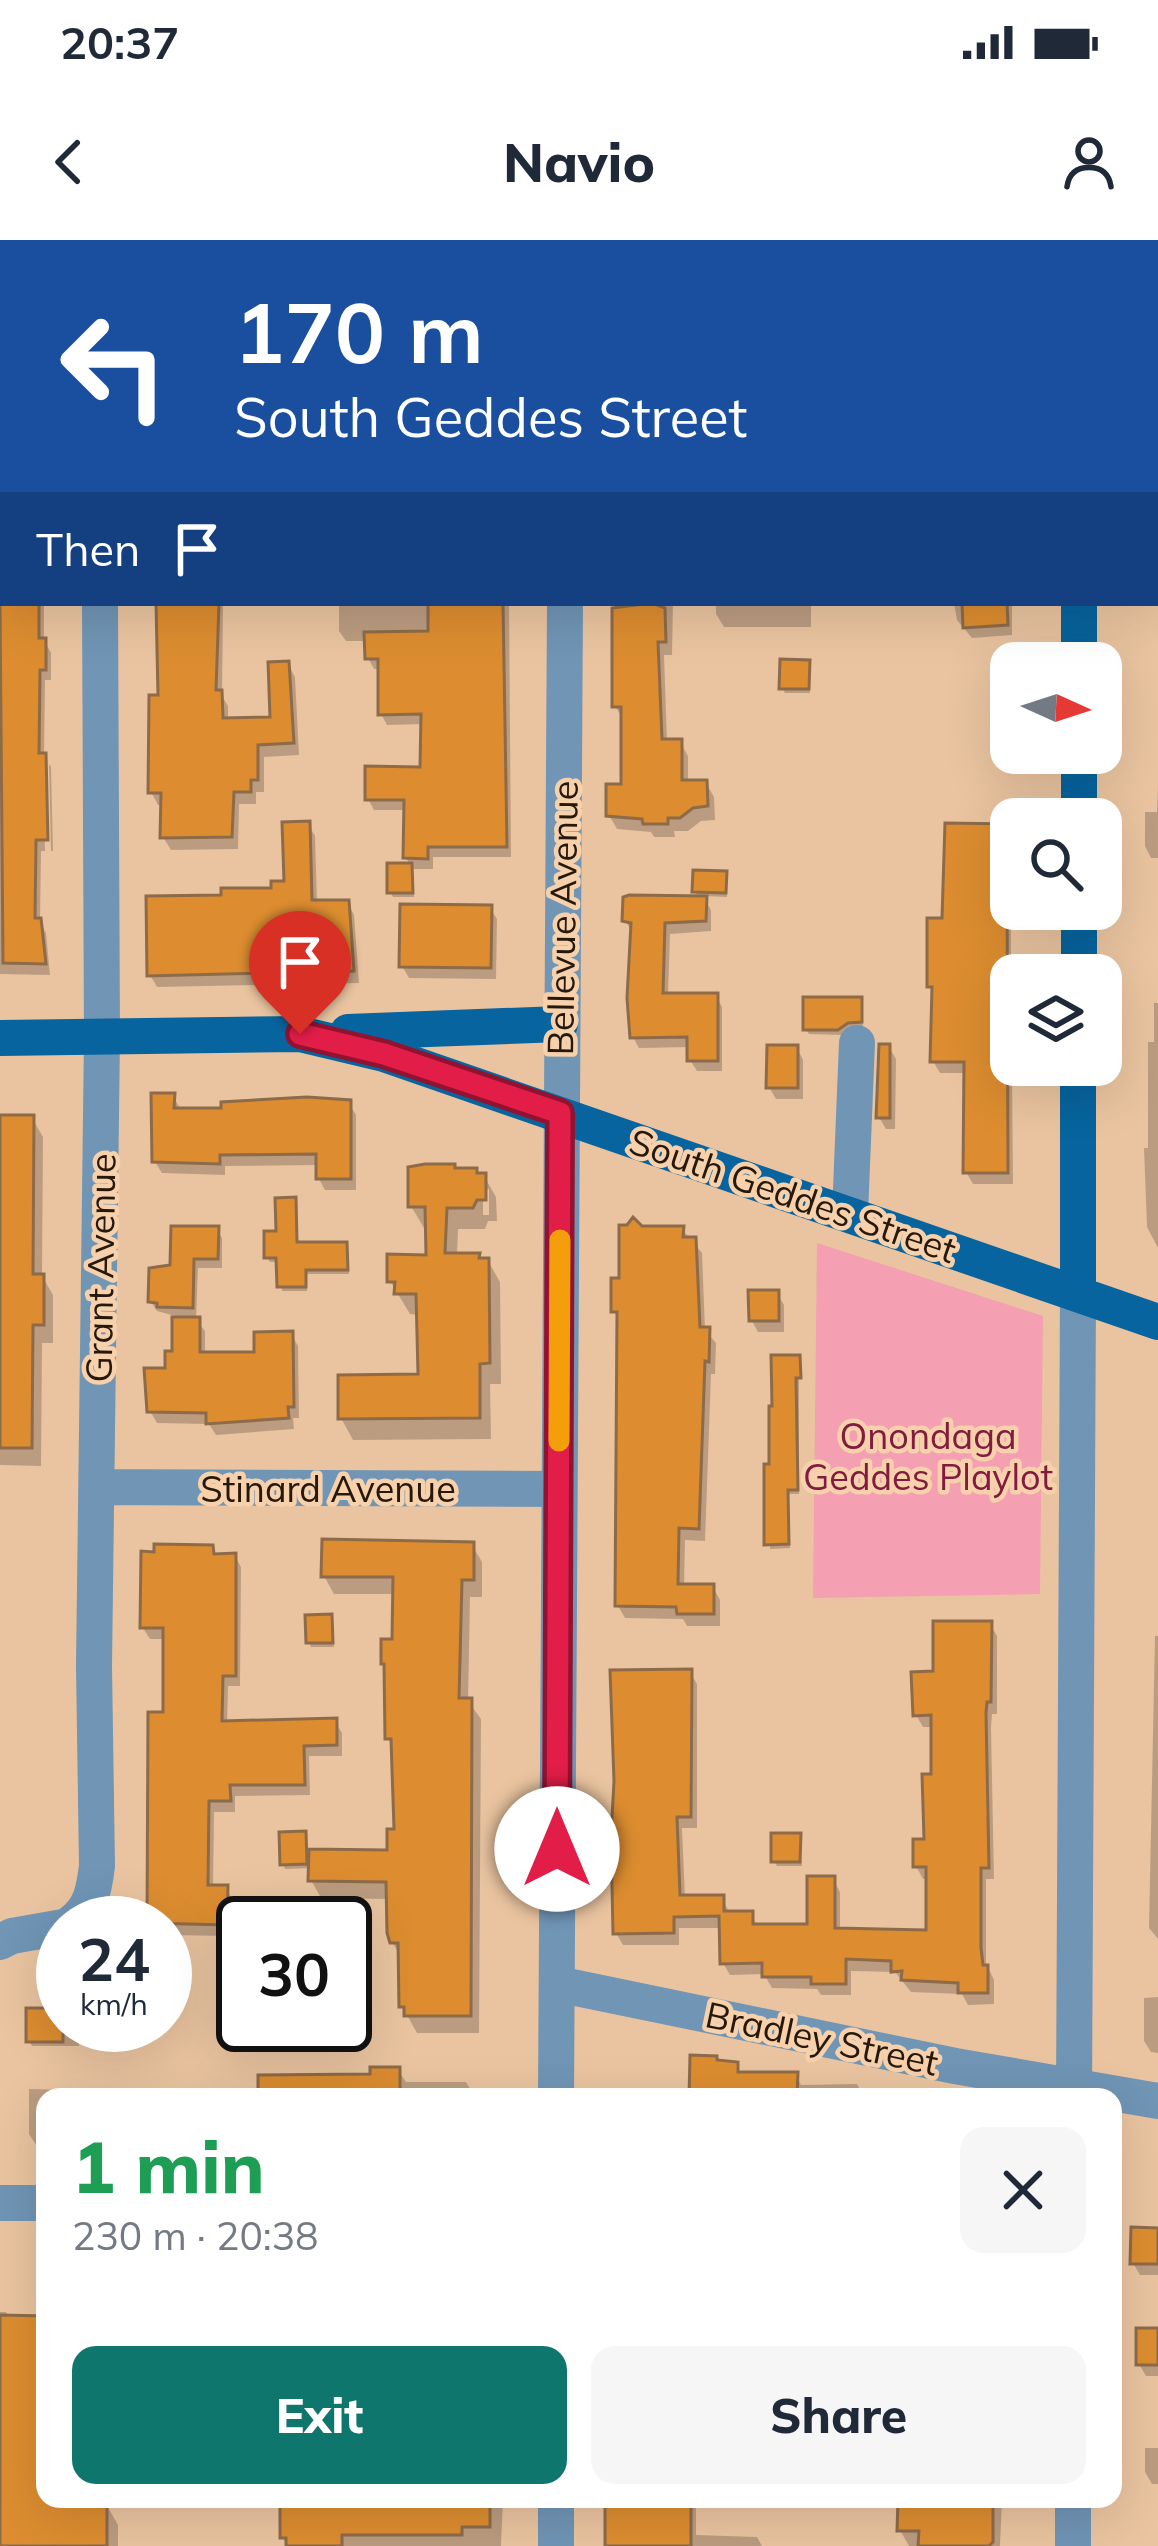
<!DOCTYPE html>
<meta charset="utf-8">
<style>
:root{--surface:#fff;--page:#f6f6f7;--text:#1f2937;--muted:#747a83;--accent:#0f766e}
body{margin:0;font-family:Mulish,sans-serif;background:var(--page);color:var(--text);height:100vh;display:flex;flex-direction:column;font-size:45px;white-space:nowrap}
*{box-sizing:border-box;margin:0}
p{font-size:39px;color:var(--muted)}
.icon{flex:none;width:66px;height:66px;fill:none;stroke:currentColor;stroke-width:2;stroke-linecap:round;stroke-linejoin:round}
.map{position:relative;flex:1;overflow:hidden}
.panel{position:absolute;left:36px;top:1848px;width:1086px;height:420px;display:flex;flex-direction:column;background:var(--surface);border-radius:24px;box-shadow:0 12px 48px #0002}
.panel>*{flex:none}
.top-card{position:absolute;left:0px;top:0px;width:1158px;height:366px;box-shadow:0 12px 48px #0002;background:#1a4fa0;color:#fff;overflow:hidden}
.needle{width:78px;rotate:93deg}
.tools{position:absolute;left:990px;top:402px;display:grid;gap:24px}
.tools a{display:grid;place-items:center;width:132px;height:132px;border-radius:24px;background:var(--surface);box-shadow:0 12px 48px #0002;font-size:60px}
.speed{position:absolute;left:36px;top:1656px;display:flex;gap:24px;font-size:60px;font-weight:700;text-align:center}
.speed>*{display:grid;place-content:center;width:156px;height:156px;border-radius:50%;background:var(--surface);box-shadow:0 12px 48px #0002;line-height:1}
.speed small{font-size:30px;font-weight:400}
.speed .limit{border:6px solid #111;border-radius:18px;background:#fff;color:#111}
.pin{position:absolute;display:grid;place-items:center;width:102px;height:102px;color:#fff;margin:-123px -51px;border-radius:50% 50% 50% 0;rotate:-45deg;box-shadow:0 0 12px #0007}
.pin .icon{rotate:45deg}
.me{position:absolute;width:132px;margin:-66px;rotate:0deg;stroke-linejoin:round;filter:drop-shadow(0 0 9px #0008)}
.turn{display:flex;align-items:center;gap:42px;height:252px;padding:0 36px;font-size:54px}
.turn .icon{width:156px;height:156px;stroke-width:2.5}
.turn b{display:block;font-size:84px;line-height:102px}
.then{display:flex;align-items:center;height:114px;padding:0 36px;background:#0003;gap:24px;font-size:45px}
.round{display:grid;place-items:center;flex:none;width:126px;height:126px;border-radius:24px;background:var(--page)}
.summary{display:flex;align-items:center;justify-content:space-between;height:204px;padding:0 36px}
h1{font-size:72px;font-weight:800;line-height:90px;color:#1e9e55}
.cta{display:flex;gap:24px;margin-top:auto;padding:24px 36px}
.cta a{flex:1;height:138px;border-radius:24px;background:var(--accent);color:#fff;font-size:48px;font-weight:800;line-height:138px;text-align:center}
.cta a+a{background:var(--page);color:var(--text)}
.status{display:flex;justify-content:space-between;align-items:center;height:84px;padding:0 60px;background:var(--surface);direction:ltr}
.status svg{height:33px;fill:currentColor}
header{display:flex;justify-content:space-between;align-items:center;height:156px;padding:0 36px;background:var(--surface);font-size:54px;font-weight:800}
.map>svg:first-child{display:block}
.green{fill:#f49fb2}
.shadow{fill:#0003;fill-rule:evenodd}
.building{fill:#dd8d30;stroke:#8d6b49;stroke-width:3}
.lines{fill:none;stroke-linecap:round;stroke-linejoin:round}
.minor{stroke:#7095b5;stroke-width:36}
.major{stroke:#07649e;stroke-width:36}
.route-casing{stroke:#92132f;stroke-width:30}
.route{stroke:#e11d48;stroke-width:21}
.slow{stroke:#f59e0b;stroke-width:21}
.labels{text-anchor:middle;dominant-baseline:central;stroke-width:9;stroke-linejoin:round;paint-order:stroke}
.street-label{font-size:36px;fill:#26190b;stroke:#f7d1ac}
.park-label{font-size:36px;fill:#811c3f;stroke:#f7d1ac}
</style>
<div class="status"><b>20:37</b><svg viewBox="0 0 49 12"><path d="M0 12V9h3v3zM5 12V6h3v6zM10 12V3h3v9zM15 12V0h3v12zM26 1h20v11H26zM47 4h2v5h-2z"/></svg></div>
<header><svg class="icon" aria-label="back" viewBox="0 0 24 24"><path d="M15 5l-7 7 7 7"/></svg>Navio<svg class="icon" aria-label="person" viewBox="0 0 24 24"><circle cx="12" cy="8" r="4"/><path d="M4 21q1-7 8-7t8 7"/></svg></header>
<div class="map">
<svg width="1158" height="2306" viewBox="0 0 1158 2306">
<rect width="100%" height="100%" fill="#eac4a0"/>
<path class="green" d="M817 1003 1043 1076 1040 1354 813 1358Z"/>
<path class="shadow" d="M160 0H229L230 3H160Z
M443 0H498V3H440Z
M623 0H730L732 3H623Z
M870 0H1014V3H870Z
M0 43H3V187H0Z
M1155 72H1158V115H1155Z
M0 307 3 363H44V400L51 413V440H45L44 516 48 523 43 518 45 611H41L40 682 46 693 50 735 0 734V516H4V475L0 468Z
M157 363H223L222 456 228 466V481L273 479 288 424 295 437 299 515 264 517V552H256V564H239L238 609 171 610 163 597 164 565H158L151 552 161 458Z
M339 363H509L511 617H433V629H413L414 657H393L390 652 411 626 406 618 407 570H374L368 559 423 530 424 484 387 485 381 474V429H374L368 418 367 401H346L339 391Z
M614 363H673L672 415H664L667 502H680L688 516V543H706L714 557 715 580 701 581 688 591H674L675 597H654L651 592 617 589 609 575 624 547V481L615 466Z
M716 363H811V387H724L716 374Z
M954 363H1012V395L972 398 957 380Z
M808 423 810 453H785L782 448Z
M49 524 51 527 53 611H51Z
M1158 544V618H1151L1145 606V572H1157Z
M308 584 315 596 317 663H348L354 675 359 743 157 747 150 735 287 644Z
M1010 587 1013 944H973L966 932 967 833H940L933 821 935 754 930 746 945 681Z
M725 634 727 657 703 656 711 670V691L670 694 668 756H716L722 767V831H697L690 820V807L639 808 633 797 632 692 625 680 700 660 695 651Z
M490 668 497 679 496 739 409 738 402 726Z
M860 760 863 786 851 787 841 795 809 794 806 790Z
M1154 763H1158V1008L1147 987 1144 908H1148V802H1154Z
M889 807 896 819 895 889H886L879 877Z
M797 808 803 820V859H776L769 847Z
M173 856 180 868 224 871 349 863 356 875V950H325L319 939V925L225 926V935L162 933 155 922Z
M0 878H32L43 897 42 1036 53 1055V1103H42L41 1226 0 1225Z
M456 931 484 936 496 957 497 981H488L485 989H458L457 1016H478L481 1021H488L500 1042 501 1144H490L491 1199 353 1200 341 1178 421 1137 420 1075 410 1074 390 1041 429 1018 428 988H424L411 966ZM483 949H489V975H483Z
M294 960 298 1005H345L348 1010 349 1034H307V1051H282L279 1022H270L267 1017Z
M641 988 682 989 702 1013 705 1090 716 1103 715 1134H711L705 1301 685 1300 684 1347H713L720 1360V1386H687L683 1379 625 1378 618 1366 620 1081 614 1071Z
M217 989 222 998V1028H198L196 1080 205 1091V1114L257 1115 291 1094 298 1106 299 1178H293L294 1189 216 1195 209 1184 157 1183 150 1171 175 1114V1076L157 1071 151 1062 173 1028Z
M777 1053 784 1065V1092H758L752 1081Z
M799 1118V1254H789L790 1308 770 1309 772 1227Z
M472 1305 482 1322V1357H470L468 1461 481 1479 479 1793H417L402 1766V1718L392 1702 389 1659 321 1658 311 1640V1628L285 1629 283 1624 304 1594 307 1612 390 1613 397 1592 394 1509 388 1498 395 1354H334L324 1336Z
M212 1308 217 1316H235L241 1327 240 1446H228L227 1484 335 1481 342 1493V1516H309L310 1555 235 1556V1572H214L213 1648H226L232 1659V1696L165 1695 166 1399H150L143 1388Z
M331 1377 334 1407H311L309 1402Z
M990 1384 997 1396V1474H992L991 1488 994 1639H986V1723L994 1740V1764L968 1765 962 1754 911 1752 895 1732 851 1731V1755H821L817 1749 772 1748 764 1734 730 1735 723 1723V1688H679V1705H623L616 1693 690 1432 697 1444V1588H682L685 1658H722L730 1674H751L758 1687H810L833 1639 840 1652V1691L929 1693V1639H923L916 1626 927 1602 934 1487H923L916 1475 936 1434Z
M1155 1396H1158V1699L1149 1688Z
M799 1596 802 1626H777L774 1621Z
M1158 1757V1813L1151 1812 1144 1801V1758Z
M63 1771V1785H80L79 1806H32L29 1801Z
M718 1824 736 1825 742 1835H796L801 1845 857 1844 864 1857H692Z
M398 1830 406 1842H466L475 1857H261Z
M29 1849 76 1850 80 1857H45V1906L36 1905 29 1894Z
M1158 1991V2035H1140L1133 2023Z
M0 2072H6L9 2078 45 2079V2259L105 2262 118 2285V2306H0Z
M1158 2091V2136H1146L1139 2124Z
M1145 2208H1158V2244H1152L1145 2232Z
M283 2259H503L501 2306H288L283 2298Z
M607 2259H696V2295L757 2297 762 2306H606Z
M897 2259H1002L1000 2306H909L900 2290Z"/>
<path class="building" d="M0 363H39V398H46V430H40L39 513H46L48 600H36L35 678H41L46 724 3 723Z
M156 363H219L216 450H222L223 478 270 477 268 422 289 421 294 503 258 505V540H251V552H234L232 597 160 598 161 553H148L149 455H158Z
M428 363H503L507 607H428V619L403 618 404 560H365V526L420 527 421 474 378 475V419H365L364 392 428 391Z
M652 363 665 368 666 402H658L662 499H682V540H707L708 566 693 568 680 578H668V584H643L642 579 606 576V544H621V467H612V368Z
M962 363H1007L1008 385 963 388Z
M780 419 810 420 809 449H779Z
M310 581 312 660H349L354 731 147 736 146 656 221 655V648H271V641H284L282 582Z
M945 583 1011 584V621H1007L1008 933H963L964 822H930L932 747H927V678H942Z
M387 623H412L413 653H387Z
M693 630 727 631 726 653 692 652Z
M629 655 707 656 706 681 665 683 663 753H718V821H687V797L630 798 627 758 631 683 622 681 623 657Z
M400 664 492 665 491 728 399 727Z
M803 757H862V782L848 783 838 790H803Z
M879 804H890V878H876Z
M767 805H798V848H766Z
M151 853H175L174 868H221V862L307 857 351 860V939H316V914L220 915V924L152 922Z
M0 875H34L33 1034H44V1085H33L32 1208H0Z
M425 924H455V928H477V933H486V960H477L473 968H447L445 1013H480L479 1018H489L490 1123 480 1124V1178L338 1179V1135L418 1134 416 1054H394L395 1042H387V1014L426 1015 425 967H408V927Z
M296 957 297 1002H347L348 1030H306V1047H277L276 1018H264V991H276L275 958Z
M633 977 642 986H684L683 997H696L700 1087H710L709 1122 705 1121 699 1289 679 1288 678 1344H714V1374H677L676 1367 615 1366 617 1072H611V1038H619V985H627Z
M171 986H219L218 1019H194L193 1068 157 1067V1063L148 1062 149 1028 170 1025Z
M748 1050H779V1081H749Z
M172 1077H200V1112H254V1092L293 1091 294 1167H288L289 1178 206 1184V1173L147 1172 144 1128H165V1111H172Z
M771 1115H800L801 1138H796L798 1250H788L789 1304 764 1305V1224H769V1166H772Z
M322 1299 474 1302V1340H462L459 1458H472L471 1776H404V1767H399L398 1703H390L387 1693 386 1642 308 1641 309 1609 387 1610V1589H394L391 1499H385L384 1424H381V1399H392L393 1337H321Z
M154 1304 213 1305 214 1314 236 1313V1436H223L222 1481 337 1478V1505L304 1506 305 1545H230L231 1561H209L208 1645H228L227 1685 147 1683 148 1472H163V1388H140L141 1311 154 1312Z
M332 1374 333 1403H306L305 1375Z
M933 1381H992L991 1462H987L986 1473 989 1628H981V1708L983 1725H988V1753H958V1743L901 1740 902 1731 891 1732V1721L846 1719V1744H811V1737H762V1723L720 1724 719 1676 674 1677V1693L613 1694 611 1596 614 1541 610 1430 692 1429 691 1577H677L680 1655H724V1671H753V1684H807V1636H835V1688L926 1690V1627H913V1599H924L922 1534H931V1475L913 1476 911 1432 933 1431Z
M306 1591 307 1624 280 1625 279 1592Z
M771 1593H801L800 1622H771Z
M26 1768H63V1802H26Z
M690 1815 717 1816V1820L738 1822V1832H798L797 1857H689Z
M370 1827H400V1857H258V1835L370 1834Z
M1131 1987 1158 1988V2024H1130Z
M0 2075 45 2076V2259H107V2306H0Z
M1136 2088H1158V2125H1136Z
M280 2259H490V2287H462V2295H342V2306H286V2298H280Z
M605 2259H691V2306H605Z
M898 2259H993V2302L989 2306H918L919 2291H897Z"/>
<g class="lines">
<path class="minor" d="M102 3V0
M564 3V0
M0 237H3
M1155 239H1158
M850 974 857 803
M97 1247 559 1249
M71 1683C91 1669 94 1650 97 1626L94 1426 102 797 100 363
M0 1702 12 1696 63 1687
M557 1744 955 1826 1158 1861
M556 1857 565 363
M1074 1857 1078 1054
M0 1963H45
M556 2259V2306
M1073 2306V2259"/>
<path class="major" d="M1081 3V0
M1079 423V363
M1079 579V513
M1079 735V669
M348 792 560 784
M0 798 300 794 384 814 1158 1082
M1078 1054V825"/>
</g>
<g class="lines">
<defs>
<path id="route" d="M300 794 384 814 560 873 557 1609"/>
</defs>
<use href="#route" class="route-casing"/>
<use href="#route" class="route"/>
<path class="slow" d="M559 1201 560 1000"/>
</g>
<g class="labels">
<g class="street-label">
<text transform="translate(562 678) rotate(-89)">Bellevue Avenue</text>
<text transform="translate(793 955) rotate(19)">South Geddes Street</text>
<text transform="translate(100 1028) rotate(-89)">Grant Avenue</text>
<text x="328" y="1248">Stinard Avenue</text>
<text transform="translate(822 1798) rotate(12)">Bradley Street</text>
</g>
<g class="park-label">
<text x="928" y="1195">Onondaga<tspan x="928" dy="41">Geddes Playlot</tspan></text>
</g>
</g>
</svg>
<div class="tools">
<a><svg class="needle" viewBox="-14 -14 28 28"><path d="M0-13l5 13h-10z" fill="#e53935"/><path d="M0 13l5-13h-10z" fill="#747a83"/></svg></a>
<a><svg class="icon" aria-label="search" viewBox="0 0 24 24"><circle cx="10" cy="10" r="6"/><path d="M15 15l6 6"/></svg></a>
<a><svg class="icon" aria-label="layers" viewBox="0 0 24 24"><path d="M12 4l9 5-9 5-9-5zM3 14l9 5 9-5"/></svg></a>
</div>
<div class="speed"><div>24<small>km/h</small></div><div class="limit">30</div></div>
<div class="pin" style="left:300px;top:794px;background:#d93025"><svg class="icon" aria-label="arrive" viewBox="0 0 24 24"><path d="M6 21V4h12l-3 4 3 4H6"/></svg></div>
<svg class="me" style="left:557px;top:1609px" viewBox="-20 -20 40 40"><circle r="19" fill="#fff"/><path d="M0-13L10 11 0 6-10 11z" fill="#e11d48"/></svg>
<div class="top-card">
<div class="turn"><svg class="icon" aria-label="left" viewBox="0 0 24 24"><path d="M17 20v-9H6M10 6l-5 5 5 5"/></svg><div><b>170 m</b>South Geddes Street</div></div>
<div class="then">Then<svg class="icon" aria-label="arrive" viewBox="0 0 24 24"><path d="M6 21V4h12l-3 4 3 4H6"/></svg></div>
</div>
<section class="panel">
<div class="summary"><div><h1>1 min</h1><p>230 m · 20:38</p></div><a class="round"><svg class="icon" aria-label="close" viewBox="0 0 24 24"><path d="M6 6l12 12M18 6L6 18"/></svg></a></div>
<div class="cta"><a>Exit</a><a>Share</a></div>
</section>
</div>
